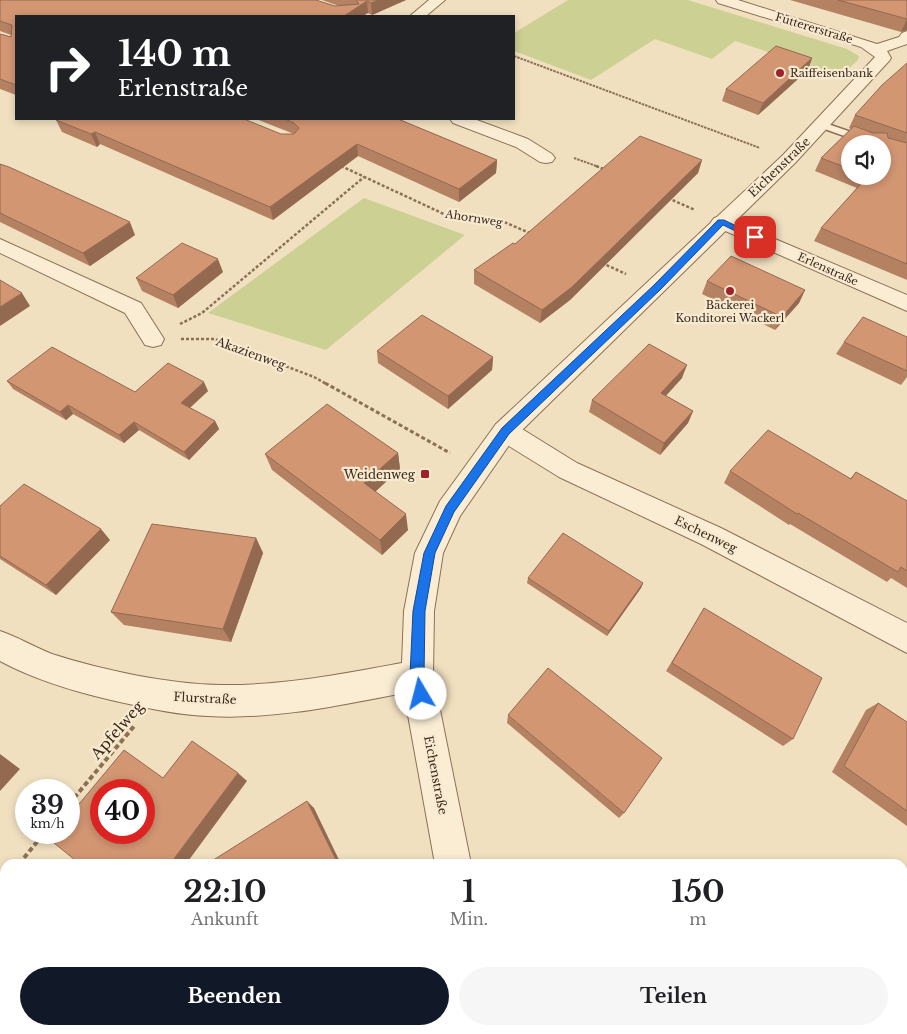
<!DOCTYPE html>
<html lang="de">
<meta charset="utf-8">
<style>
:root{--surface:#fff;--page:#f6f6f6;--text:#202124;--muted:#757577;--accent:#111827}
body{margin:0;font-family:"Libre Baskerville",serif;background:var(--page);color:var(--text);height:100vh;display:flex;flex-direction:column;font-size:19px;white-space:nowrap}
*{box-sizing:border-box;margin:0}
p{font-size:16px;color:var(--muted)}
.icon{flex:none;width:28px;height:28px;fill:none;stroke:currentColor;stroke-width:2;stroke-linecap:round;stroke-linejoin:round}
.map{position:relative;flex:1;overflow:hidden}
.panel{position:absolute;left:0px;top:859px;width:908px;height:176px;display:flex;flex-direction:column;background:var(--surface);border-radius:15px 15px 0 0;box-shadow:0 2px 8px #0003}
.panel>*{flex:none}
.hud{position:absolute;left:15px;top:15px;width:500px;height:105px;border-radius:0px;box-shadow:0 2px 8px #0003;background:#202124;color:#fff;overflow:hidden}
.fabs{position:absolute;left:841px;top:135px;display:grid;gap:10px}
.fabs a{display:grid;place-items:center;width:50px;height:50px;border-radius:50%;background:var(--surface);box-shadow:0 2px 8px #0003;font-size:25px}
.speed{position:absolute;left:15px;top:779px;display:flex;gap:10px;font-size:25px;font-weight:700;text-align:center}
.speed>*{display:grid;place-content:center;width:65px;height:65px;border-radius:50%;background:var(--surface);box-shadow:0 2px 8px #0003;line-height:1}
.speed small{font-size:12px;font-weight:400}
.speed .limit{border:8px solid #d22;background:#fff;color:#111}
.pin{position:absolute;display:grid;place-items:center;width:42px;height:42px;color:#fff;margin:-21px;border-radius:10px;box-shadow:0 2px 8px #0006}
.me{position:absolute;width:55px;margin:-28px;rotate:352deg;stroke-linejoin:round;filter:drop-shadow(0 0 4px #0008)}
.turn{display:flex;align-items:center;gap:18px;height:105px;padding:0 20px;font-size:22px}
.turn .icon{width:65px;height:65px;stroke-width:2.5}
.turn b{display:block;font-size:35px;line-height:42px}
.eta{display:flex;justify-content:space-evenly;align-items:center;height:85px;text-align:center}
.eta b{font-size:30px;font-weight:700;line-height:35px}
.button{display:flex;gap:10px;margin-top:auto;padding:10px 20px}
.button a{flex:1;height:58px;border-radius:30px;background:var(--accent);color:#fff;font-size:20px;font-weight:700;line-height:58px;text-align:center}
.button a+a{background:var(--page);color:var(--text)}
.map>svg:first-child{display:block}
.green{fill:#ccd093}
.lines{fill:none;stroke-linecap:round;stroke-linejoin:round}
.service-casing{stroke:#8c7056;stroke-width:3}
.minor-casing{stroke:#8c7056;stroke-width:2}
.tertiary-casing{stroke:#8c7056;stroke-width:2}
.path-far3{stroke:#8c7056;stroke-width:2;stroke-dasharray:2.5 1;stroke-linecap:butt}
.path-far2{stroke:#8c7056;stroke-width:2.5;stroke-dasharray:3 2;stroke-linecap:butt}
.path-far1{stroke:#8c7056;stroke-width:3;stroke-dasharray:4 2.5;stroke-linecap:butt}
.path{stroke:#8c7056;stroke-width:4;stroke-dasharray:5 3;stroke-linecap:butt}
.service{fill:#fbedd4;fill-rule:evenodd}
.minor{fill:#fbedd4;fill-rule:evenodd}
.tertiary{fill:#fbedd4;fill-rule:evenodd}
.wall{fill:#b58163;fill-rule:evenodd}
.shaded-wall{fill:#936950}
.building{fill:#d29673;stroke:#936950;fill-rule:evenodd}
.route{fill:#1a73e8;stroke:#114b97}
.poi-dot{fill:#9f2229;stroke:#f8ead0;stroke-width:2}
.labels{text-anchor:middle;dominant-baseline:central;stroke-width:4.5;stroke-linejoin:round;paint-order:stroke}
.far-street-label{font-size:11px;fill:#3a291c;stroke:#f8ead0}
.far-poi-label{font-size:11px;fill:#3a291c;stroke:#f8ead0;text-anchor:start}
.street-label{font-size:12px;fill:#3a291c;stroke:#f8ead0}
.poi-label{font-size:12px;fill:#3a291c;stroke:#f8ead0;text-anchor:end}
.near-street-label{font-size:15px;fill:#3a291c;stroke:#f8ead0}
</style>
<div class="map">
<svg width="907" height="1034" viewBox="0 0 907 1034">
<rect width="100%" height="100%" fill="#f1e0c0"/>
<path class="green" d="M568 0H688L847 49 859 56 858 60 841 76 735 41 712 59 655 39 591 80 514 51V33Z
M364 198 465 235 326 350 208 313Z"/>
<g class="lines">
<defs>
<path id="service" d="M822 122 880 142 882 144H867L819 127 817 125Z"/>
<path id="minor" d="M429 0H445L426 16H410Z
M450 119H474L528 139 552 154 555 158 552 162 546 163 540 162 516 147 453 123Z
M721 216 907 295V311L714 226 711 222 714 218Z
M0 239 141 303 164 339 161 345 153 347 145 345 125 313 0 253Z
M505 421 514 424 577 463 721 528 907 623V653L701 544 559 477 496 438 492 431 496 424Z"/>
<path id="tertiary" d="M716 0H738L877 44 899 37 902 33 907 31V44L887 51 891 58 889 61 795 163 514 438 460 516 443 553 434 611 433 675 471 864H435L404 693C340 705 274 720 208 716 176 715 143 707 111 700 73 691 35 680 0 661V631C18 637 34 647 52 654 102 670 168 684 220 685 281 686 342 674 402 663L404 611 415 553 440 501 496 424 783 155 875 57 861 47 718 3Z
M467 1030H507L508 1034H468Z"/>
</defs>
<use href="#service" class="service-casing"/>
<use href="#minor" class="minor-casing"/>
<use href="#tertiary" class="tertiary-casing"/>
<path class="path-far3" d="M514 56 760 148
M574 158 599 167
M340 166 343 167"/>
<path class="path-far2" d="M341 166 446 215 502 221 532 234
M596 166 606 170
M668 198 695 210
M602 263 626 274
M180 324 202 313 364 177
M181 339H215L314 377 328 385"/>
<path class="path-far1" d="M325 383 450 453"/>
<path class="path" d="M69 804 135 725
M19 864 45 832
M0 886 5 880"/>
<use href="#service" class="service"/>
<use href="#minor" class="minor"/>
<use href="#tertiary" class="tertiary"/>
</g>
<path class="wall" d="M0 0 335 6H339L322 0H406L372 15 368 13 16 16V95L0 89V34L11 37V35L0 31Z
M790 0H907V30L901 32Z
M812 58 808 70 758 115 722 101 726 89Z
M907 63V280L814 241 821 228 857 188 815 171 821 158 851 129 849 128 855 115ZM850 144 882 176H850Z
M256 119H398L497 160 496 173 459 202 358 156 273 220 100 144 97 147 62 132 56 120 281 134H294Z
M702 160 698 173 570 300 540 323 474 284V270L515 244Z
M0 164 135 235 90 266 0 222Z
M223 272 178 308 142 291 136 278Z
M707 281 805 290 799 303 775 330 702 294Z
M907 337V377L901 385 836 354 844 342Z
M377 351 493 357 492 370 448 409 378 363Z
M682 378 666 396 693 411 688 423 660 455 589 412 592 400Z
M7 381 135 392 208 391 190 408 215 421 219 429 189 460 139 430 124 443 73 414 66 420 13 389Z
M398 453 400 469 375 492 408 530 382 555 272 470 265 454Z
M730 471 850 479 856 472 907 501V588L891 578 887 582 790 524 789 525 724 483Z
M0 506 110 540 56 595 0 559Z
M256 538 263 553 231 642 124 625 111 612Z
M528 578 643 583 641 588 607 636 527 583Z
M704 608 793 739 783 746 666 671Z
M878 703 907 722V826L832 772 866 710Z
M508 715 624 813 619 818 507 723Z
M815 1030H858L856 1034H820Z"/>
<path class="shaded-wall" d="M378 0H406L372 15 371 3Z
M367 1 368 13 363 16H344Z
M907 19V30L901 32Z
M812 58 808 70 758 115 763 103Z
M95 132 100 144 97 147 91 134Z
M357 144 358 156 273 220 270 207Z
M497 160 496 173 459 202V189Z
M702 160 698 173 570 300 540 323 542 310Z
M130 222 135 235 90 266 83 253Z
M218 259 223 272 178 308 173 295Z
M805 290 799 303 775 330 782 317Z
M22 293 30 306 0 326V307Z
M493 357 492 370 448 409V396Z
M687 365 682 378 657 405 661 393Z
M204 382 208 391 185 412 181 403Z
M68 405 73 414 66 420 60 412Z
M693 411 688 423 660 455 664 443Z
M215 421 219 429 189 460 184 452Z
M134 422 139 430 124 443 119 435Z
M398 453 400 469 367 499 364 483Z
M406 514 408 530 382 555 380 540Z
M101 529 110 540 56 595 46 585Z
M256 538 263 553 231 642 223 629Z
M643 583 641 588 607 636 609 631Z
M0 754 20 769 0 791Z
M238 773 247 781 186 864H170Z
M307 801 314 808 341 864H338Z
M0 969 5 973V980L0 976Z
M5 1018V1028L0 1034V1025Z"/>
<path class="building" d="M0 0H316L335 6 359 4 356 0H378L371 3 367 1 344 16H16V85L0 79V34L11 37 12 25 0 21Z
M838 0H907V19Z
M776 46 812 58 763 103 726 89Z
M907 63V133L855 115 882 85Z
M58 119H244L281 134H294L299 128 294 123 285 119H398L497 160 459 189 357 144 270 207 95 132 91 134 56 120Z
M854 126 873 133H887L888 138 907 143V264L821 228 868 176H882V144H850V169L821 158Z
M640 136 702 160 572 287 542 310 474 270 513 243 515 244Z
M0 164 9 167 130 222 83 253 0 213Z
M182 243 218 259 173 295 136 278Z
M731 256 805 290 782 317 707 281Z
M0 280 22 293 0 307Z
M422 315 493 357 448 396 377 351Z
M863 317 907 337V371L844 342Z
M649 344 687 365 661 393 693 411 664 443 592 400Z
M52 347 135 392 168 363 204 382 181 403 215 421 184 452 134 422 119 435 68 405 60 412 7 381Z
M327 404 398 453 364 483 406 514 380 540 265 454Z
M768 430 851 479 856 472 907 501V571L901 567 898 572 798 513 797 514 730 471Z
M24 484 101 529 46 585 0 556V506Z
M152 524 256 538 223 629 111 612Z
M563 533 643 583 609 631 528 578Z
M704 608 822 678 793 739 672 663Z
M548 668 662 758 624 813 508 715Z
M878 703 907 722V811L844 766Z
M192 741 238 773 170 864H80L49 839 55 832H69V816L124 750 163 778ZM101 790H144V832H101Z
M307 801 338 864H207Z
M0 976 5 980V1018L0 1025Z
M826 1030H858L856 1034H831Z"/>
<path class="route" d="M718 220H724L759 237 752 239 723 225 661 289 509 434 454 512 435 553 425 611 424 675 427 694 425 699 421 701 416 699 410 675 413 611 424 553 446 506 502 428 654 285Z"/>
<g class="poi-dot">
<circle cx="780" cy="73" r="5"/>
<circle cx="730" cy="291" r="5"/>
<rect x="420" y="469" width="10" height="10" rx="2.5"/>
</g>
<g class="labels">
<g class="far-street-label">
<text transform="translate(814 28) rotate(17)">Füttererstraße</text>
<text transform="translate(474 218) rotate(9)">Ahornweg</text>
<text transform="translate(828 269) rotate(24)">Erlenstraße</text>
</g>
<g class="far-poi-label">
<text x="790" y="73">Raiffeisenbank</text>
<text x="730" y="305" text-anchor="middle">Bäckerei<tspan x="730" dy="13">Konditorei Wackerl</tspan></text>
</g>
<g class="street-label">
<text transform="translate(779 167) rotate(-44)">Eichenstraße</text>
<text transform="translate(251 353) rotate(20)">Akazienweg</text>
<text transform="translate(706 534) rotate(26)">Eschenweg</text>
<text transform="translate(205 698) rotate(3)">Flurstraße</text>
<text transform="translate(436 775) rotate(79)">Eichenstraße</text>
</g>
<g class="poi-label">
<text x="415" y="474">Weidenweg</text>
</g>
<g class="near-street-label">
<text transform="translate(117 730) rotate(-49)">Apfelweg</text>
</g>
</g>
</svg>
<div class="fabs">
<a><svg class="icon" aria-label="sound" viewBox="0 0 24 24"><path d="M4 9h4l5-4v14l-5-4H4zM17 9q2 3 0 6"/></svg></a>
</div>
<div class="speed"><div>39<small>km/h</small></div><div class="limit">40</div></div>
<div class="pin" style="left:755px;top:237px;background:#d93025"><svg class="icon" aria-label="arrive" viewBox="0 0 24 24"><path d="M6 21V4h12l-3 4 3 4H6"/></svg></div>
<svg class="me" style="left:421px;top:694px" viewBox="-20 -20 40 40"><circle r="19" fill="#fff"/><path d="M0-13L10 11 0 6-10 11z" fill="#1a73e8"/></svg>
<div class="hud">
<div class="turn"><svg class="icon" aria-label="right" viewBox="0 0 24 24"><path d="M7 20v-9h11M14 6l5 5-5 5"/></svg><div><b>140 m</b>Erlenstraße</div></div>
</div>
<section class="panel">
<div class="eta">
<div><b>22:10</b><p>Ankunft</p></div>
<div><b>1</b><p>Min.</p></div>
<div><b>150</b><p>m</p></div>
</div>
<div class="button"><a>Beenden</a><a>Teilen</a></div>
</section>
</div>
